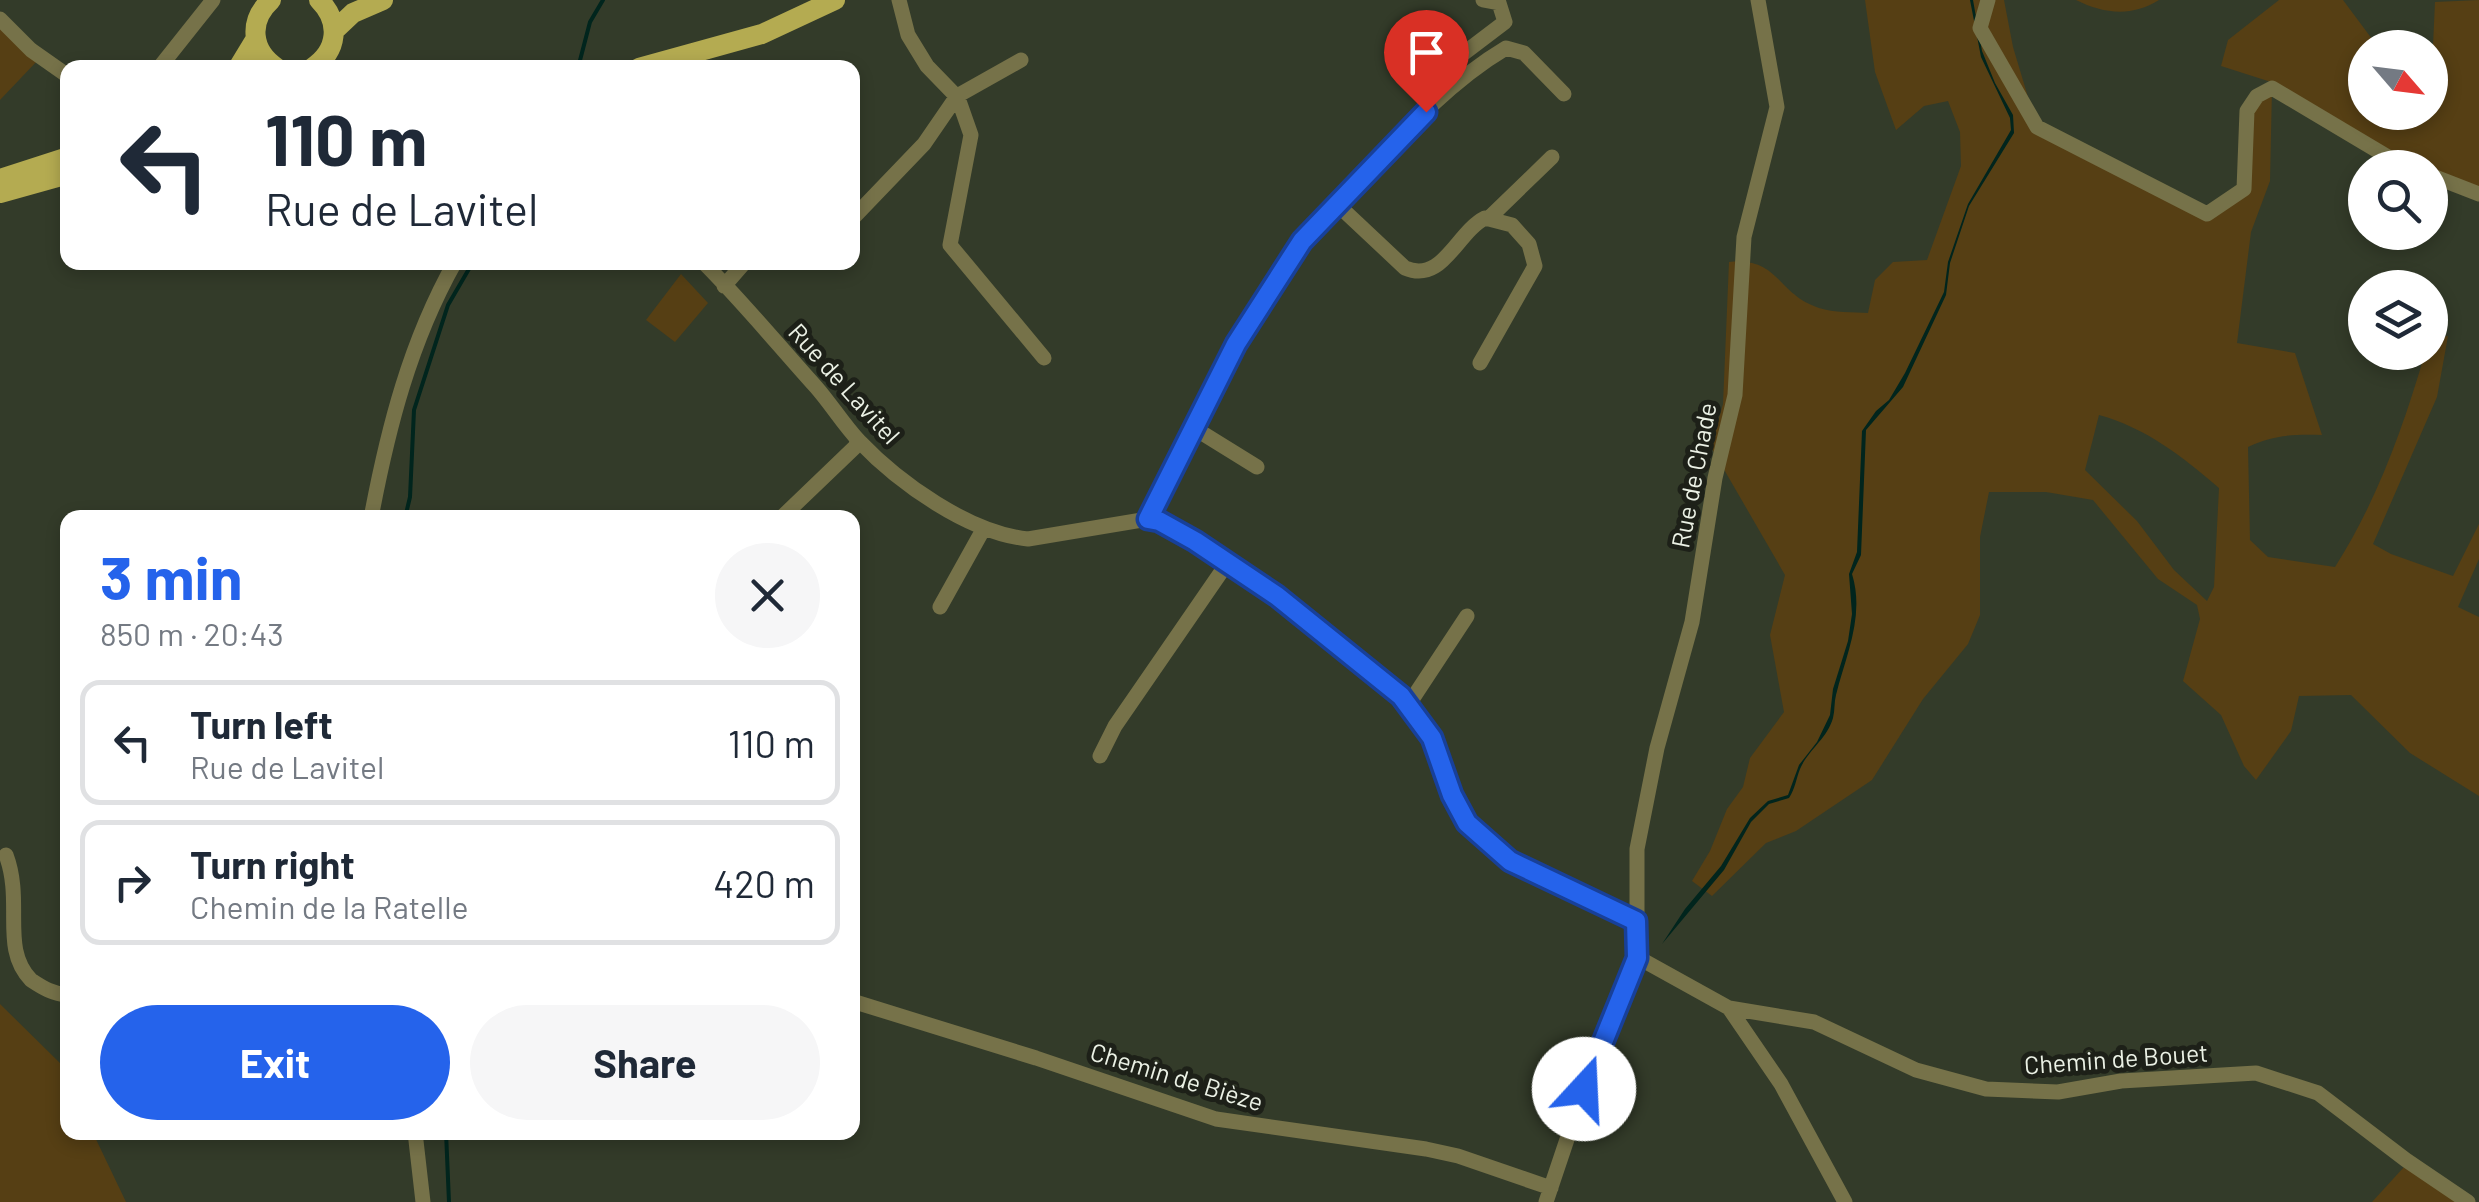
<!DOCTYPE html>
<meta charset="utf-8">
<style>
:root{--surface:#fff;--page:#f6f6f7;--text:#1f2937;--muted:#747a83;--line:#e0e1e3;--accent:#2563eb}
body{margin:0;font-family:Barlow,sans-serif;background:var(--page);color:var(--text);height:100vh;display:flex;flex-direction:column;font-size:38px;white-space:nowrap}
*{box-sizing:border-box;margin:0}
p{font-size:32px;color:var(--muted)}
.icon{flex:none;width:55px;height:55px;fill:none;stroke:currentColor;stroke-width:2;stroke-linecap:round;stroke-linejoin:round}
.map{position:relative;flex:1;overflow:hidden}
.side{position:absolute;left:60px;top:510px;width:800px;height:630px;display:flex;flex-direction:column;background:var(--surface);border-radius:20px;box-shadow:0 5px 15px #0003}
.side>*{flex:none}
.top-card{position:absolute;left:60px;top:60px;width:800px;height:210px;border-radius:20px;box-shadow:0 5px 15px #0003;background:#fff;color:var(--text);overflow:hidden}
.needle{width:65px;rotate:118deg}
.fabs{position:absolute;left:2348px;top:30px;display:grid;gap:20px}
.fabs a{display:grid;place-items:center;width:100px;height:100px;border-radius:50%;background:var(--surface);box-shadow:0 5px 15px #0003;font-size:50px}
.pin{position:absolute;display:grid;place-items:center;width:85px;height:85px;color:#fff;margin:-102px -42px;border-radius:50% 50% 50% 0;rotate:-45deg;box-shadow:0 0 10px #0007}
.pin .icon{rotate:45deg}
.me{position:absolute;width:110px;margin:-55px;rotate:20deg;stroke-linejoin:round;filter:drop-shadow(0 0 8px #0008)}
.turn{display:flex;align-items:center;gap:35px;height:210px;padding:0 40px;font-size:45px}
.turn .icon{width:130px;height:130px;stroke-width:2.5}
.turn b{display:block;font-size:70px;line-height:85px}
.round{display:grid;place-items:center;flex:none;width:105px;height:105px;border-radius:52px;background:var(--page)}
.headline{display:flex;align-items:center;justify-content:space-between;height:170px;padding:0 40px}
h1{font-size:60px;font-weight:700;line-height:75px;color:var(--accent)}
.cta{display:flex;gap:20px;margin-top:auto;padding:20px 40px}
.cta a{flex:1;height:115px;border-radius:60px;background:var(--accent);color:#fff;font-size:40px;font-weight:700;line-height:115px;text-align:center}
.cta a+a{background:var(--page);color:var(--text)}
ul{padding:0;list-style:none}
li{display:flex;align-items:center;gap:30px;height:125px;margin:0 20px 15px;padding:0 20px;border:5px solid var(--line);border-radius:20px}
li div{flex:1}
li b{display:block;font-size:38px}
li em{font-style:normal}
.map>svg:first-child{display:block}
.green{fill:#563f14;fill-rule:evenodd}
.water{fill:#01251d}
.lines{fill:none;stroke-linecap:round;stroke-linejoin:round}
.stream{stroke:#01251d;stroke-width:4}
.minor{stroke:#767249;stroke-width:15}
.major{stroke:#b4ab51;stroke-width:20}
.route-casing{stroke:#184099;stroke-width:25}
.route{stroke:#2563eb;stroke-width:18}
.labels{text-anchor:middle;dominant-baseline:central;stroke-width:10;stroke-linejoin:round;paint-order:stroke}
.street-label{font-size:25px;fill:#ebf1e5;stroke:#1d2018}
</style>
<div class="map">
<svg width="2479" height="1202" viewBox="0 0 2479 1202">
<rect width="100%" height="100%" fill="#333b29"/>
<path class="green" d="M1865 0H2004L2013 47 2037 127 2207 214 2244 189 2247 111 2272 88 2270 181 2251 232 2237 343 2295 353 2322 435C2295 434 2272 435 2248 447L2250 540 2268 557 2335 567C2377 501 2403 428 2425 353L2430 352V339L2448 336 2437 397 2373 544 2391 554 2453 576 2479 524V559L2458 607 2479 617V796L2410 753 2351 695 2299 696 2291 731 2256 780 2244 766 2221 715 2183 681 2200 619 2197 605 2158 579 2093 500 2046 492H1989L1980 537V615L1968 644 1923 699 1872 780 1796 831 1766 843 1712 896 1692 881 1710 851 1727 809 1743 787 1750 758 1784 712 1770 635 1785 575 1711 447 1723 404 1729 262C1780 257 1776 294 1819 308 1834 313 1853 312 1868 313L1875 280 1893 262 1927 260 1961 166 1960 132 1948 101 1924 106 1896 130 1875 72ZM2099 415C2146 428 2182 456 2219 488L2214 587 2207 601 2174 570 2137 521 2085 470Z
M2076 0H2159C2132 17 2104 14 2076 0Z
M2279 0H2343L2378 47 2365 48V112H2430L2435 2 2479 0V190L2407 160 2271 82 2221 66 2228 40Z
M0 24 39 59 0 100Z
M681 274 708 303 675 342 646 320Z
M0 1004 62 1065 67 1078 68 1132 93 1133 126 1202H0Z
M2404 1167 2459 1202H2372Z"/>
<path class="water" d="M1970 0H1973L1982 51 1995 83 2013 115 2014 133 1969 206 1950 263 1946 295 1903 387 1866 430 1861 555 1852 574C1865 616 1846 655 1836 695 1834 702 1835 710 1833 718 1827 739 1808 750 1800 769 1796 779 1795 789 1789 798L1769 804 1751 822 1724 870 1662 944 1685 909 1721 866 1750 818 1768 801 1788 795 1799 765 1817 742 1830 715 1833 689 1848 641 1852 614 1849 574 1857 552 1862 431 1876 411 1889 400 1905 373 1944 292 1948 262 1968 204 2011 130 2010 118 1981 57Z"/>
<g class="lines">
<path class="stream" d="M578 68 590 22 603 0
M405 518 410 497 414 410 448 305 473 262
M446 1132 449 1202"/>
<path class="minor" d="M899 0 908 35 927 66 958 98 971 135 950 245 1044 358
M1988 0 1980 28 2037 127 2207 214 2244 189 2247 111 2257 96 2272 88 2393 160 2412 168
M0 19 31 50 68 76
M1447 66 1505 22 1499 3 1483 0
M159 68 213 0
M2430 175 2479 194
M1339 206 1405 268C1443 284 1456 233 1485 218L1512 225 1529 244 1535 266 1480 363
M852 219 924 144 957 96 1021 60
M1488 219 1552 157
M703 262C742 301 779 346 816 387 831 404 843 424 859 441 899 483 969 533 1028 539L1148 519C1169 523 1190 538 1209 550 1258 582 1304 618 1350 655 1371 672 1398 688 1413 710 1453 768 1444 817 1510 861L1636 921
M724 286 745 262
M1194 428 1257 467
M371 518C388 428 410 342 455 262
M781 518 855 447 858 440
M1148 519C1195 426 1236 321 1302 240 1322 217 1346 198 1366 175 1407 128 1452 80 1506 48L1524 53 1564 94
M940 607 984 528
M1409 704 1467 616
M1100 756 1115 726 1228 562
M6 855C24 903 0 948 31 980 43 988 53 994 68 995
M1637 957 1729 1008 1814 1022 1916 1070 1986 1089 2058 1092 2121 1081 2256 1073 2318 1093 2406 1160 2468 1202
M852 1001 1036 1058 1216 1119 1426 1149 1458 1156 1551 1188
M1729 1008 1781 1084 1845 1202
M415 1132 423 1202
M1546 1202 1595 1056 1637 957V849L1657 748 1692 622 1715 478 1735 395 1744 237 1777 107 1758 0"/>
<path class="major" d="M271 0C248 21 251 51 277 68
M335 30 353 13 383 0
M238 68 255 40
M312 68C338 51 341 22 319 0
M639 68 762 34 835 0
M0 179 68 157
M0 193 68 174"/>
</g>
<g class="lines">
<defs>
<path id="route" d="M1426 112 1302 241 1236 344 1148 519 1159 521 1195 541 1277 596 1401 696 1432 738 1452 795 1467 823 1510 861 1636 921 1637 958 1584 1089"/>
</defs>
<use href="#route" class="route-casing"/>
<use href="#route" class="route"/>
</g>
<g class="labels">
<g class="street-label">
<text transform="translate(845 383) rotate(48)">Rue de Lavitel</text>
<text transform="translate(1693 475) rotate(-79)">Rue de Chade</text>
<text transform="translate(2116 1058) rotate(-4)">Chemin de Bouet</text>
<text transform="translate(1177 1076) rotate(17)">Chemin de Bièze</text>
</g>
</g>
</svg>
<div class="fabs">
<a><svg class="needle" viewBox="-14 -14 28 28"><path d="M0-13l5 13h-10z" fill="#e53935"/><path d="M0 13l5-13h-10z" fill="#747a83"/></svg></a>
<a><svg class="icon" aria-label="search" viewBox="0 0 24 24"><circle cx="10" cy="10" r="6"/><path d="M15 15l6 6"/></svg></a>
<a><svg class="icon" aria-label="layers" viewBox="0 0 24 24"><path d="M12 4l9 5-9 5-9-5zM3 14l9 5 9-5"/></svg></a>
</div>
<div class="pin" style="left:1426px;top:112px;background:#d93025"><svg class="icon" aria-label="arrive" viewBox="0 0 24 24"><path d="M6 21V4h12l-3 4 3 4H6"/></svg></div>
<svg class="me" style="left:1584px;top:1089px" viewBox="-20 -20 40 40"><circle r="19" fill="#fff"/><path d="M0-13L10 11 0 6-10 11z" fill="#2563eb"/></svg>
<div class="top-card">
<div class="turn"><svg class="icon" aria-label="left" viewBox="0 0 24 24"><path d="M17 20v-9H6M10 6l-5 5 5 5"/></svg><div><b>110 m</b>Rue de Lavitel</div></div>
</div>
<section class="side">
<div class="headline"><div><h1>3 min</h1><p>850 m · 20:43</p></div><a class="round"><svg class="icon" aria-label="close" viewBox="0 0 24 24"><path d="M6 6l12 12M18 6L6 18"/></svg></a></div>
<ul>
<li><svg class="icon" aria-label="left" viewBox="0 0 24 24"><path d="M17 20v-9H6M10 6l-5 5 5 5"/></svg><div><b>Turn left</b><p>Rue de Lavitel</p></div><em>110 m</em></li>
<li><svg class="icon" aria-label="right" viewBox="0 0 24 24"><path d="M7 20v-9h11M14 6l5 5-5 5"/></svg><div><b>Turn right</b><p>Chemin de la Ratelle</p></div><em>420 m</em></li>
</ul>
<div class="cta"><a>Exit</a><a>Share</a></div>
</section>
</div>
